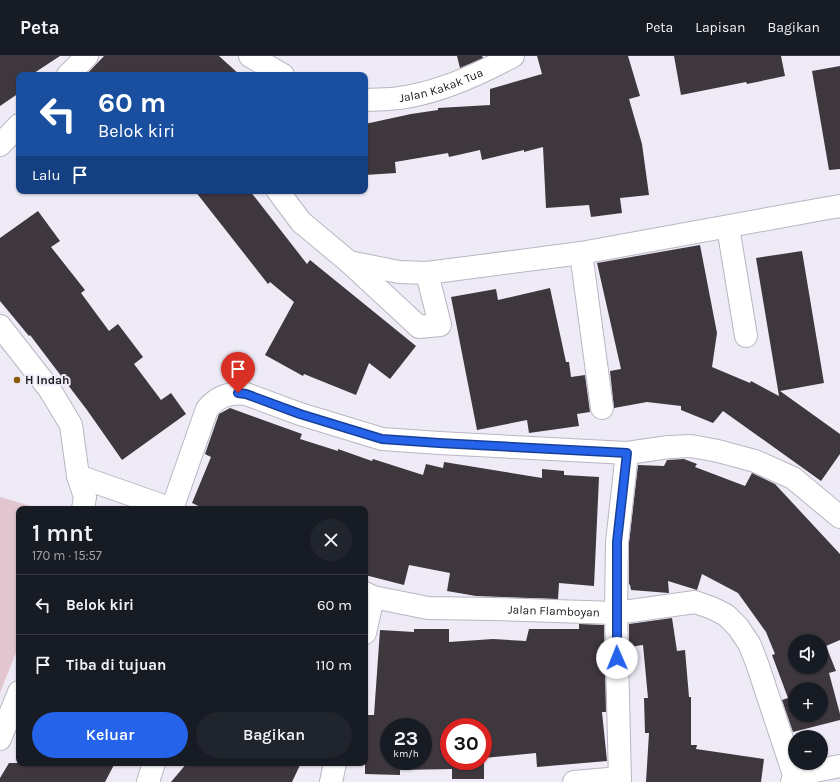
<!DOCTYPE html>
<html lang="id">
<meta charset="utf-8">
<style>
:root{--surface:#171b24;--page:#20242c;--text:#f1f3f6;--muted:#9ea1a6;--line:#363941;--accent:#2563eb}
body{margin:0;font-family:Karla,sans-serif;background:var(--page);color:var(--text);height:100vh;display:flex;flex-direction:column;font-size:15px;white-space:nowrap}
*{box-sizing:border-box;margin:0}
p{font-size:13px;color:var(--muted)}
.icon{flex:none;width:22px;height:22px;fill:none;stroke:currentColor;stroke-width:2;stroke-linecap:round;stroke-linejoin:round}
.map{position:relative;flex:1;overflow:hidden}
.sheet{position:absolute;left:16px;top:450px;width:352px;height:260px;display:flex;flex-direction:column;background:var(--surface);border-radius:8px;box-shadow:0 1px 3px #0004}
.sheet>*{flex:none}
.banner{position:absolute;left:16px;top:16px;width:352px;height:122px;border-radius:8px;box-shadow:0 1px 3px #0004;background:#1a4fa0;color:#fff;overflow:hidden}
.tools{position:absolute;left:788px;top:578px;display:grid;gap:8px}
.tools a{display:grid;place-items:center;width:40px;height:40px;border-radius:50%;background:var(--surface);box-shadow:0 1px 3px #0004;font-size:20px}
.speed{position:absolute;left:380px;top:662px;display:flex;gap:8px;font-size:20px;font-weight:700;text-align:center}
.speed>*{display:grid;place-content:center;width:52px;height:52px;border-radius:50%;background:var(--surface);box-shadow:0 1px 3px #0004;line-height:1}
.speed small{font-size:10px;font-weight:400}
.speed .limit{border:6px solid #d22;background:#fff;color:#111}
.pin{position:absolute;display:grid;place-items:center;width:34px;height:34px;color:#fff;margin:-41px -17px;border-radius:50% 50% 50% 0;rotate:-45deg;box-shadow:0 0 4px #0007}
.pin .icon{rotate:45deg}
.me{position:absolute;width:44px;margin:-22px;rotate:359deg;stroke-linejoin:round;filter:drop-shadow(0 0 3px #0008)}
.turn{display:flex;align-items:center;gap:14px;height:84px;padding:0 16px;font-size:18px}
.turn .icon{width:52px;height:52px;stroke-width:2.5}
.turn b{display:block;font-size:28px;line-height:34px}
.then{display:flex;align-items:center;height:38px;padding:0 16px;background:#0003;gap:8px;font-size:15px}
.round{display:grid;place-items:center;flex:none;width:42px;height:42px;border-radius:21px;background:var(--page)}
.headline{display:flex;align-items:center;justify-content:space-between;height:68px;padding:0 16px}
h1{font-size:24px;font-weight:600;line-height:30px}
.cta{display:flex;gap:8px;margin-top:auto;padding:8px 16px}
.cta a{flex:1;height:46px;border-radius:24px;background:var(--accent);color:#fff;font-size:16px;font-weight:600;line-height:46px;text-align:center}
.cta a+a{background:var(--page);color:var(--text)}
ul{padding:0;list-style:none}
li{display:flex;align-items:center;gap:12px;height:60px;padding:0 16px;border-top:1px solid var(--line)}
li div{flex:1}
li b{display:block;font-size:15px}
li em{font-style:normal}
header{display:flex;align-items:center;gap:24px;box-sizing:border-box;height:56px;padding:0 20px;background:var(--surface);border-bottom:1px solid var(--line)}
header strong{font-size:19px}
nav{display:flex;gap:22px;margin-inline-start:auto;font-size:14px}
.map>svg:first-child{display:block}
.green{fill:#e1c5cf}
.building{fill:#3e373e;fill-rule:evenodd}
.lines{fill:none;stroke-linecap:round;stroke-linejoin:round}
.street-casing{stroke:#b9b6c2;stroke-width:24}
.secondary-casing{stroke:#b9b6c2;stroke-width:24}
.street{stroke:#fff;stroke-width:22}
.secondary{stroke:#fff;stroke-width:22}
.route-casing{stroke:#184099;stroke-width:10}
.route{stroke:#2563eb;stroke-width:7}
.poi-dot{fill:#8a5b00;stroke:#eeebf7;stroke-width:1.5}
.labels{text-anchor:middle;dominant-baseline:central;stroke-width:4;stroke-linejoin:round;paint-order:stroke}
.street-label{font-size:12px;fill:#1a191d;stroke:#eeebf7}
.poi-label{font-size:12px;font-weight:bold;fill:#1a191d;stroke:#eeebf7;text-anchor:start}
</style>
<header>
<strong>Peta</strong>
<nav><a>Peta</a><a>Lapisan</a><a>Bagikan</a></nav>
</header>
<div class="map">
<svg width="840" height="726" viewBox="0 0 840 726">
<rect width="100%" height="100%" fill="#eeebf7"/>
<path class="green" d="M0 441 41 453H19V589L0 637Z"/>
<path class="building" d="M0 0H60L31 19H19V37L0 50Z
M104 0H219L240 19H86Z
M457 0H482L483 2 460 12Z
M537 0H628L640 40 629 43 642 88 649 139 620 142 622 157 591 161 589 149 546 152 543 91 524 96V94L482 104 480 94 449 101 448 97 395 106 396 117 365 119V68L411 58 438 54V52L490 49V33L542 18Z
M674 0H781L785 20 747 28 746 26 681 39Z
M840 10V113L829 114 812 15Z
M195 135H250L307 208 310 204 416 290 390 323 369 307 356 339 304 318 303 320 265 299 294 246 270 226 268 228Z
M38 155 60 185 51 191 85 234 81 237 109 275 118 268 143 301 134 308 161 344 171 337 186 358 122 404 87 354 30 279 29 280 0 245V182Z
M700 189 717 277 712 311 750 327 751 325 779 340 756 202 802 195 824 327 780 335 840 378V398L821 425 723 355 713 367 681 354V350L647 346 614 352 610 315 621 313 597 207Z
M550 232 566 306H569L571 321 585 319 590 356 577 358 579 370 529 377 527 364 477 374 451 241 496 233 498 244Z
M230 352 302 378 300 383 338 395V393L372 405 373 403 423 419 426 408 443 412 444 406 542 422V413L564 415V419L599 421 594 530 559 527 558 543 476 540 447 535 450 517 409 509 404 529 365 519V453H205L192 447 211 401 205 398 219 358Z
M684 403 697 408 695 411 745 430 752 417 775 428 840 498V584L826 590 836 615 829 617 840 658V664L793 676 782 644 788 642 772 599 775 598 766 576 738 537 702 518 697 534 668 525 669 537 631 534 630 529 629 528V487L638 409 664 410 667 404ZM795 585H821V611H795ZM795 633H821V659H795Z
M672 562 677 595 685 594 689 641H691V689H697L696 693 764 703 761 726H646L649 677H645L644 642H648L643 589 629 591V568Z
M579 568 604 569 606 656H602L607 705 537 711 536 697 484 702V723H452V713L400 714V719L365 718V659H374L380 574 414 576V573H449V586L493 583 526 585 529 573H579ZM389 671H423V705H389ZM449 671H483V705H449Z
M9 707H115L105 726H0V722Z
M187 707H301L292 726H171Z"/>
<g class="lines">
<defs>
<g id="street">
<path d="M250 0 283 19"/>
<path d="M68 19 87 0"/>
<path id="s1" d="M365 44C376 43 388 44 399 42 439 37 478 19 513 0"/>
<path d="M0 89 19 69"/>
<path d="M278 135 301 166 349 206 399 216 427 217 581 197 828 152 840 150"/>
<path d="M728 171 746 280"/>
<path d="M581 197 602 352"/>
<path d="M349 206 419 271 440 269 427 217"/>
<path d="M78 420 172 453"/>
<path d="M172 453 207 353C218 340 230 336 246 338L300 358 382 383 439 387 627 397 669 391 691 390 718 395 755 405 793 422 840 461"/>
<path id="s2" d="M365 537 373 541 428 552 493 553 616 557 695 546 712 552 726 559 738 571 750 589 758 610 794 719 792 726"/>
<path d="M365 577 373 541"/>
<path d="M794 719 840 710"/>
<path d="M148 726 154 707"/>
<path d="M331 726 335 707"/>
<path d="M574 726 620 722"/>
<path d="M620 726 616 557 617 486 627 397"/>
</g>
<path id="secondary" d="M0 270 50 334 71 369 78 420 85 441 83 453
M0 683 19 636"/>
</defs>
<use href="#street" class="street-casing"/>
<use href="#secondary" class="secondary-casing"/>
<use href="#street" class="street"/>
<use href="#secondary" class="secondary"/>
</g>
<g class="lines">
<defs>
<path id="route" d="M238 337 246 338 300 358 382 383 439 387 627 397 617 486V602"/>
</defs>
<use href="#route" class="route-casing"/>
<use href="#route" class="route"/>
</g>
<circle class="poi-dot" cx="17" cy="324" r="4"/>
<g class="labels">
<g class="street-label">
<text stroke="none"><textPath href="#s1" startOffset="78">Jalan Kakak Tua</textPath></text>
<text stroke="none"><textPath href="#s2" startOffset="191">Jalan Flamboyan</textPath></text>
</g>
<g class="poi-label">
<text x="25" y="324">H Indah</text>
</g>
</g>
</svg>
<div class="tools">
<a><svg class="icon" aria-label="sound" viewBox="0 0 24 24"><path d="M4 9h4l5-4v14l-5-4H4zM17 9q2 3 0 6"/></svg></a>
<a>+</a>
<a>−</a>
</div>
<div class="speed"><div>23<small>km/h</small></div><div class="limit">30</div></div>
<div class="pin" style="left:238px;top:337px;background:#d93025"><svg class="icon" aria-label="arrive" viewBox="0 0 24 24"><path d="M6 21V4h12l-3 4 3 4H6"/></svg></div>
<svg class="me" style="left:617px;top:602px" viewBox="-20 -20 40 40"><circle r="19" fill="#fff"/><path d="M0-13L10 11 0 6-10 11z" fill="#2563eb"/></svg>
<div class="banner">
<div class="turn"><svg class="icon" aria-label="left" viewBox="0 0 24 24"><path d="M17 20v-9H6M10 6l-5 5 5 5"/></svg><div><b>60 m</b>Belok kiri</div></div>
<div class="then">Lalu<svg class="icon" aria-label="arrive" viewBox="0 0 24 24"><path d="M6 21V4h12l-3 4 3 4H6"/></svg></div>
</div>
<section class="sheet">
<div class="headline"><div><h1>1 mnt</h1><p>170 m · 15:57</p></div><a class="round"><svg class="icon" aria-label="close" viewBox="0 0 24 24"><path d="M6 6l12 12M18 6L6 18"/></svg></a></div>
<ul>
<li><svg class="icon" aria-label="left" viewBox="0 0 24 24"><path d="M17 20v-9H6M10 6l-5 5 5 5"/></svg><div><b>Belok kiri</b></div><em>60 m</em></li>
<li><svg class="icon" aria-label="arrive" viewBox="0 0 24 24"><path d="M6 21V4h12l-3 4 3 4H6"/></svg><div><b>Tiba di tujuan</b></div><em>110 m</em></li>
</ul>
<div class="cta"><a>Keluar</a><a>Bagikan</a></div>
</section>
</div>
